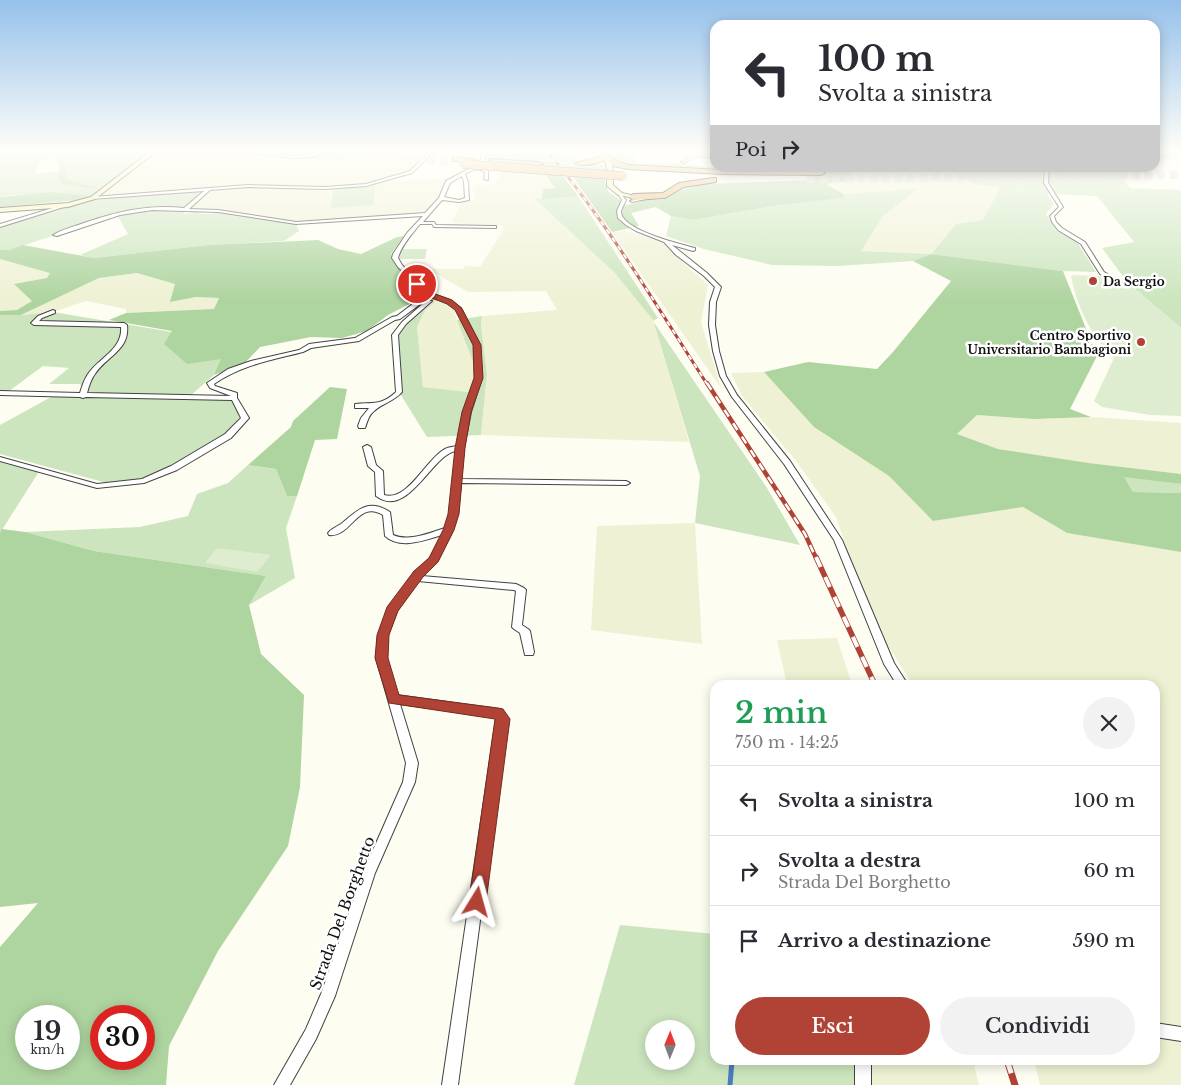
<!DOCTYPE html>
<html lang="it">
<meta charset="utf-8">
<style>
:root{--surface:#fff;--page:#f2f2f3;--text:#2b2b33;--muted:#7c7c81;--line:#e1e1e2;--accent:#b04335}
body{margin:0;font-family:"Libre Baskerville",serif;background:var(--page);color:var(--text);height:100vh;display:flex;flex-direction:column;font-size:19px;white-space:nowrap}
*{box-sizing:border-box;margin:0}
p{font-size:16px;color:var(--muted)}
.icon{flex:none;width:28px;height:28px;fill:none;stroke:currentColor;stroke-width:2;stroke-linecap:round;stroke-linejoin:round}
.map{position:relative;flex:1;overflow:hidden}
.details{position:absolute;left:710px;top:680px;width:450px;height:385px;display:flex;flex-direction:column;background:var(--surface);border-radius:15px;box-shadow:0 2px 12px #0003}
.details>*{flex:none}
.top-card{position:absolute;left:710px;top:20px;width:450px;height:152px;border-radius:15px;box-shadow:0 2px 12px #0003;background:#fff;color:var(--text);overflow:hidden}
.needle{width:32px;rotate:1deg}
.buttons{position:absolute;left:645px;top:1020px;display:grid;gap:10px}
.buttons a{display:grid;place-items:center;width:50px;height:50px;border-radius:50%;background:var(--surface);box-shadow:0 2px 12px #0003;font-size:25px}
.speed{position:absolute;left:15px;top:1005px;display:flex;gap:10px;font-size:25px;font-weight:700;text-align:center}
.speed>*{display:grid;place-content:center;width:65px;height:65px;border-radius:50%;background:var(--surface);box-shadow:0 2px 12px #0003;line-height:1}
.speed small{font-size:12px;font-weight:400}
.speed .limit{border:8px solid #d22;background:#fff;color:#111}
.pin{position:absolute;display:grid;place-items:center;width:42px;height:42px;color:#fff;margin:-21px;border:2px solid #fff;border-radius:50%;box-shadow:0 1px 5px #0007}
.me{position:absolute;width:55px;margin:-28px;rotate:8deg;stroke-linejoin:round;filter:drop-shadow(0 0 4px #0008)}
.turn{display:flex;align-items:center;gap:18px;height:105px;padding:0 25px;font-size:22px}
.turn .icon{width:65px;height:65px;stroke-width:2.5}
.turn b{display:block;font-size:35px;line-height:42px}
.then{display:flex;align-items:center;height:48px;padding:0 25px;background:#0003;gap:10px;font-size:19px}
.round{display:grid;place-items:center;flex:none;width:52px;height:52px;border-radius:26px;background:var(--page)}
.headline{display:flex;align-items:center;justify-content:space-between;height:85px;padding:0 25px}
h1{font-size:30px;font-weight:600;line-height:38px;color:#1e9e55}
.primary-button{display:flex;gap:10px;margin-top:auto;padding:10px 25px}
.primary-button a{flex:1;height:58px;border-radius:30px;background:var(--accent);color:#fff;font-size:20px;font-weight:600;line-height:58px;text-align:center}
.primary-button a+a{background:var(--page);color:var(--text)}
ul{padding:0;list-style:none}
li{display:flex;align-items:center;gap:15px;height:70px;padding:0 25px;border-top:1px solid var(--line)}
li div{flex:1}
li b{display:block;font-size:19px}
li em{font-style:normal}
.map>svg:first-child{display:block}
.farmland{fill:#eff1d4;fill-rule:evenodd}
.green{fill:#cce5be;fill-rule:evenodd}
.forest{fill:#aed49f;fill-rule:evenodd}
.pitch{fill:#deedcf}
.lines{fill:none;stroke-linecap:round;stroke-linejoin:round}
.stream{stroke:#4a7dbf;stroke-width:5}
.highway-tunnel{stroke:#dad9d0;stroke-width:8;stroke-dasharray:8 4.5;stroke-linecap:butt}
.street-casing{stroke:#424242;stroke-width:2}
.secondary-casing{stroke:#313131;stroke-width:2}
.highway-casing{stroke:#202020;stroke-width:2}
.street{fill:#fff;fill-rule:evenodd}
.secondary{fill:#f3f6b4;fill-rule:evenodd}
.highway{fill:#e5b669;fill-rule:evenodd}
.rail-far3-casing{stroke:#b04335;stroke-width:3}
.rail-far2-casing{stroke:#b04335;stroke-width:4.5}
.rail-far1-casing{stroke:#b04335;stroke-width:5.5}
.rail-casing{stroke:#b04335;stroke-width:7}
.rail-far3{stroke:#fff;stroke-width:2;stroke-dasharray:5;stroke-linecap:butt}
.rail-far2{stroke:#fff;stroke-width:2.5;stroke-dasharray:8;stroke-linecap:butt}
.rail-far1{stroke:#fff;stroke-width:4;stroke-dasharray:11;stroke-linecap:butt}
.rail{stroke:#fff;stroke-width:5;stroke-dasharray:14;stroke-linecap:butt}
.highway-bridge-casing{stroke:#202020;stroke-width:9;stroke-linecap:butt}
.highway-bridge{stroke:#e5b669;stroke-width:8}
.route{fill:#b04335;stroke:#722c22}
.poi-dot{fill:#b04335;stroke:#fff;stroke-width:2}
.labels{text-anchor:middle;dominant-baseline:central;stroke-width:5;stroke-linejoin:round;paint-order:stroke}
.far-poi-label{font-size:12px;font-weight:bold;fill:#0f0f0f;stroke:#fff;text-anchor:start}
.street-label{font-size:15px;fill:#0f0f0f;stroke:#fff}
</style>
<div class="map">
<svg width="1181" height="1085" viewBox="0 0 1181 1085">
<rect width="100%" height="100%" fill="#fefdf2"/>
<path class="farmland" d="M155 150H220L224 153 336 161 363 158 374 150H436L417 168 403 175 380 182 453 178 441 198 426 214 296 223 218 211 185 210 210 189 247 185 96 197 132 166ZM366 185 375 186 330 208 334 188 271 186Z
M877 168H953L963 172 962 175 973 184 1000 188 983 220 956 224 931 254 860 251 883 216 917 190 844 194 826 184 855 180 850 170Z
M501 172 544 174 555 188 543 189 542 199H536L614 272 653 320 689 442 481 435 487 374 481 325 482 316 557 310 546 291 468 292 428 269H464V266L480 267 504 229 502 225 452 223 461 203 475 199 472 185 495 184Z
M625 231 660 241 708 285 701 322 721 388 612 232Z
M0 259 52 273 48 278 14 284 33 301 17 310 0 311Z
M137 273 176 284 171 302 196 297 219 298 214 309 126 313V309L86 301 53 312 21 315 99 278Z
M435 296 450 302 455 314 476 370 470 392 423 387 417 327 430 300Z
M764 372 814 427 889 476 933 521 1023 507 1067 533 1181 552V1085H1040L1034 1060H1155V685H913L872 621 836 517 796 461 742 396 731 373Z
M977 415 1034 419 1091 417 1181 423V474L1096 465 998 449 957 434Z
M695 523 702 644 591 630 597 526Z
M837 638 852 685H787L777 640Z
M858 1060H973L979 1085H860Z"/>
<path class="green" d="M0 150H52L58 158 41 161 35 174 61 170 58 178 100 189 67 180 60 150H155L132 166 96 197 49 192 0 196Z
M220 150H374L363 158 336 161 224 153Z
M485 150H571L575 152 565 153C578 165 586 162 602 165L608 172 572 176 545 153 552 161 482 160 487 152Z
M611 150H628V153H635L633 155 637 164 677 163 697 166 745 169 812 168 817 172H730L622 165 614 160Z
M1155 150 1181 151V156L1170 160 1155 157Z
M953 168H1041L1043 181 1054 179 1053 170 1057 168H1114L1130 188 1181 190V328L1128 283 1102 248 1134 242 1097 196 1047 194 1054 204 1046 214 1056 230 1077 242 1096 272 1063 271 931 254 913 261 838 266 772 265 704 249 666 236 671 216 693 220 773 206 842 198 844 194 918 189 883 216 861 251 931 254 956 224 983 220 1000 188 973 184 958 173 962 172Z
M375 186 374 205 330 208 334 188Z
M210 189 185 210 184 214 200 211 199 214H213L216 211 296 223 299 231 284 241 208 245 94 258 80 255 128 234 117 215 9 250 0 251V227L11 223 92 200Z
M578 196 658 318 653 321 767 488 800 545 695 523 700 476 653 320 614 272 535 199Z
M401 249H427L425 259H399Z
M430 300 417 327 423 387 469 392 476 370 457 320 482 316 481 325 487 374 481 435 427 437 399 392 394 343 404 323Z
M53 312 172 332 165 344 222 359 214 375 190 396 89 394 80 384H49L69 368 43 366 5 394 0 393V315H21Z
M51 397 235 398 239 418 220 439 148 479 107 483 0 454V425Z
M0 459 40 470 0 533Z
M248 465 276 469 287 496H297L286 528 295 578 249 605 266 576 94 551 25 532 140 527 188 516 197 494 228 483Z
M1123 476 1181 484V493L1133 492Z
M620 925 715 934V1060H858L860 1085H574ZM654 1029H686V1061H654Z"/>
<path class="forest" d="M51 150H60L67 180 104 190 63 184 58 178C62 167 59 158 51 150Z
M552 161 578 196 542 199 543 189 555 188 537 163Z
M810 168H837L850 170 855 180 826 184 844 194 843 198 773 206 693 220 671 216 656 207 631 213 639 226 612 232 572 176 604 178 608 191 621 201 620 204 627 205 646 200H662L682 190 705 184 814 180 812 176 822 175Z
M49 192 93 196 79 200 0 207V197Z
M404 236 391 254C398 271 414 281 421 298L388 315 367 331 342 338 311 337 260 347 244 364 214 375 221 359 187 364 164 344 172 331 109 320 126 313 214 309 219 298 196 297 170 302 175 284 137 273 99 278 21 315H0V311L17 310 32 301 14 284 47 278 50 273 0 259V250H9L23 245 94 258 208 245 318 240 338 249 361 254 397 237Z
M931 254 1063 271 1097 356 1070 409 1091 417 1034 419 977 415 957 434 998 449 1088 463 1181 474V484L1124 477 1133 492 1181 493V552L1067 533 1023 507 933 521 889 476 814 427 764 372 808 362 877 369 893 352 951 281 913 261Z
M330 387 347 389 337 439 315 440 297 496H287L276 469 248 465 291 427 293 421Z
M2 529 25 532 94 551 266 576 249 605 261 654 304 695 300 787 288 846 218 951 169 1046 166 1085H0V947L38 903 0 907V533ZM26 1016H69V1059H26ZM144 1016V1059H101V1016Z"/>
<path class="pitch" d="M1075 275 1107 276 1120 283H1128L1181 328V416L1150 415 1102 407 1094 401 1114 358C1092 339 1076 304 1071 276Z
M217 548 271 555 257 572 205 563Z"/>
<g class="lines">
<path class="stream" d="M730 1085 732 1060"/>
<path class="highway-tunnel" d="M353 150 453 163
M807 179 1181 175"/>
<defs>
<path id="street" d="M225 150C248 148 272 155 295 156 309 156 323 149 337 150L311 157 295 158Z
M434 150H438L430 155 412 173 366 186 325 189 248 187 210 190 189 209 218 210 296 222 425 213 439 198 446 181 474 166 480 160 484 150H488L484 160 477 167 484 168 488 171V180L484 179 485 172C478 167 472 170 465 174L468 182 469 200 459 202 442 200 423 222H434L436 225 494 226H496V228L434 227 432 224H420C412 234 401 246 398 258L402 265 430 293 452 301 461 308 480 345 482 378 471 412 464 448 461 479 626 481 630 483 626 485 461 483 458 514 453 530 437 562 422 576 516 584 524 588 526 590 522 625 528 629 530 631 534 652 533 655H525L520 633 514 629 512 627 516 591 514 590 418 581 397 611 388 635 386 658 397 695 498 709 502 710 507 719 458 1085H442L496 719 495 717 400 704 418 763 415 782 375 873 335 996 316 1039 290 1085H274L306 1029 321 994 363 873 403 782 406 763 376 658 378 635 389 608 415 572 430 558 442 535C425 540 400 550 385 536L383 515C358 499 351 538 329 535L328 533C331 529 336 527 341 524 358 510 368 498 390 512L393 535C409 542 429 533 445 528L450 514 456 451C432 454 408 520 376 496L375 472 368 466 363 447 367 445 371 447 376 465 383 471 384 495C408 502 426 459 445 449 448 447 453 447 457 446L463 412 476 378 474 345 457 310 448 303 433 298 427 299 400 319 395 320 359 341 311 348 303 352C272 360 241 365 214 384L215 386 237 393V398L249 418 231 438 177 470 144 483 97 488 0 461V457L97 484 142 479 171 466 225 434 241 418 232 400 86 397 83 398 80 397 0 395V391L80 393C82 386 84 380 88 374 99 358 123 349 121 327L34 325 31 323 38 316 53 310 55 311V313L42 318 39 321 124 323 127 325C130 350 107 356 95 374 91 379 89 386 87 393L231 396 210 388 207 383 228 369 251 361 299 350 309 344 355 338 392 317 397 316 423 296 426 295 398 267 392 258 393 254 407 233 423 216 296 224 218 212 152 210 120 215 57 236 53 235C61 230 72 227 81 224 115 212 148 204 184 208L204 191 91 199V197H93L248 185 325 187 366 184 410 171 428 153ZM462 176 464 182 465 198 459 200 444 197 450 183Z
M701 150H705L699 154 715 156V158L695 156 684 163 681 162Z
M1045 168H1049L1048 183 1063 207 1054 216 1056 222 1062 228 1085 242 1104 272 1122 282V284H1118L1100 274 1081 244 1058 230 1052 222 1050 216 1059 207 1044 183Z
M620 193 626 200C625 203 622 207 621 211 620 230 681 244 695 248V250L693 251 672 245 707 273 721 287 716 302 715 325 719 351 726 376 737 395 790 461 842 540 894 663 908 685H897L884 664 834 540 784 464 732 397 720 376 713 351 709 325 710 302 715 287 704 276 676 255 664 242 636 231 626 225 618 218 617 211 622 200 618 194Z
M649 196 651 198 632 202 630 201Z
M66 204 70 205 0 227V224Z
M427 300 432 301 406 324 398 335 402 392C393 402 380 404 372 413 368 417 367 423 365 428H359L358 426 361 418 369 408H355V404C373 402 381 406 396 392L392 335 402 322Z
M1155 1023 1181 1027V1041L1155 1037Z
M855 1060H871V1085H855Z"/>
<path id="secondary" d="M152 150H158L95 199 68 207 0 212V208L68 203 91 197Z
M603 150H609L613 170V185L622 193 635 196V198L618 195 607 186V170Z"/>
<path id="highway" d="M607 155 619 162 628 165 722 170 821 171 825 173 821 175 722 174 628 169 613 166 606 160C597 163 584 168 575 163Z
M453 157 474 159 478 161 474 163 456 161H453Z
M489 159 539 162 543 164 539 166 492 163H489Z
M713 178H716V182L684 187 665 198 633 200 629 197 633 194 663 193 679 183Z"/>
</defs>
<use href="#street" class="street-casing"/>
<use href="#secondary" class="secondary-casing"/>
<use href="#highway" class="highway-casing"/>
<use href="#street" class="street"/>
<use href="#secondary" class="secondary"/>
<use href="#highway" class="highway"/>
<defs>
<path id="rail-far3" d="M546 150C607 222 656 305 707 384"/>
<path id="rail-far2" d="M707 383 805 534 816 558"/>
<path id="rail-far1" d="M816 557 875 685"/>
<path id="rail" d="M1007 1060 1015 1085"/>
</defs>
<use href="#rail-far3" class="rail-far3-casing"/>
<use href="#rail-far2" class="rail-far2-casing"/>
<use href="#rail-far1" class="rail-far1-casing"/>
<use href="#rail" class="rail-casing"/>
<use href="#rail-far3" class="rail-far3"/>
<use href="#rail-far2" class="rail-far2"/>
<use href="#rail-far1" class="rail-far1"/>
<use href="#rail" class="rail"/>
<defs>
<path id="highway-bridge" d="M463 164 623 176"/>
</defs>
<use href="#highway-bridge" class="highway-bridge-casing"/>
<use href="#highway-bridge" class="highway-bridge"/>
</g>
<linearGradient id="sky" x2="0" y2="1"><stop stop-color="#96c1eb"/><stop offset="0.5" stop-color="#fffef9"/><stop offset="1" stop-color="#fffef9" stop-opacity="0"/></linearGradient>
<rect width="1181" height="302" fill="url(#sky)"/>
<path class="route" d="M414 282H419L430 292 452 300 462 309 481 345 483 378 471 412 465 448 459 514 454 530 438 562 423 577 398 611 389 635 388 658 399 695 498 708 503 709 510 719 486 902 483 907 477 910 471 907 469 902 495 719 389 703 375 658 377 635 387 607 414 571 429 558 443 530 448 514 455 448 462 412 474 378 473 345 455 310 447 304 425 295 414 285Z"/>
<g class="poi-dot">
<circle cx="1093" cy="281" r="5"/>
<circle cx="1141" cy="342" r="5"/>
</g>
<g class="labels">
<g class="far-poi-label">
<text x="1103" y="281">Da Sergio</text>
<text x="1131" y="335" text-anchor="end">Centro Sportivo<tspan x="1131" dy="14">Universitario Bambagioni</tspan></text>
</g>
<g class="street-label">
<text transform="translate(342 913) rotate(-70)">Strada Del Borghetto</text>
</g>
</g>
</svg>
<div class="buttons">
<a><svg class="needle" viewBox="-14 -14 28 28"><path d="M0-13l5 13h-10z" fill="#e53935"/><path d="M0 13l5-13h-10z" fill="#7c7c81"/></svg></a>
</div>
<div class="speed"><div>19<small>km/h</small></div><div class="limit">30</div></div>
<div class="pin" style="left:417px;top:284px;background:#d93025"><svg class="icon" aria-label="arrive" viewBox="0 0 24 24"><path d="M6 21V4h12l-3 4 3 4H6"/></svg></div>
<svg class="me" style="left:477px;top:902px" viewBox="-20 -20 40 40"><path d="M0-17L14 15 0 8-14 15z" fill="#b04335" stroke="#fff" stroke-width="4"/></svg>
<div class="top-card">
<div class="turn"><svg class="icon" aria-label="left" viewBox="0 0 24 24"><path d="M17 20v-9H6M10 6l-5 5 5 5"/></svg><div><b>100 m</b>Svolta a sinistra</div></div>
<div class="then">Poi<svg class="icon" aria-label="right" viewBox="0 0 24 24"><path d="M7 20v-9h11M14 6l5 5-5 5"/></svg></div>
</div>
<section class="details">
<div class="headline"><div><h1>2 min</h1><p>750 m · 14:25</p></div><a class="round"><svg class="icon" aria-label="close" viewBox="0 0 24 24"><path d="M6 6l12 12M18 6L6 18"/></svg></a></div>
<ul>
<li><svg class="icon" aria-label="left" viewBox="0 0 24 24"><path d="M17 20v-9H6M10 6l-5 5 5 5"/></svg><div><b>Svolta a sinistra</b></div><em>100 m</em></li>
<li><svg class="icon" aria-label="right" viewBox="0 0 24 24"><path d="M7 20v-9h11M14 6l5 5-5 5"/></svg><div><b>Svolta a destra</b><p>Strada Del Borghetto</p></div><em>60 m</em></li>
<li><svg class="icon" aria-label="arrive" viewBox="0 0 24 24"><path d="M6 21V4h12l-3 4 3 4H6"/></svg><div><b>Arrivo a destinazione</b></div><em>590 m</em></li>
</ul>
<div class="primary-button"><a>Esci</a><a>Condividi</a></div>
</section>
</div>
